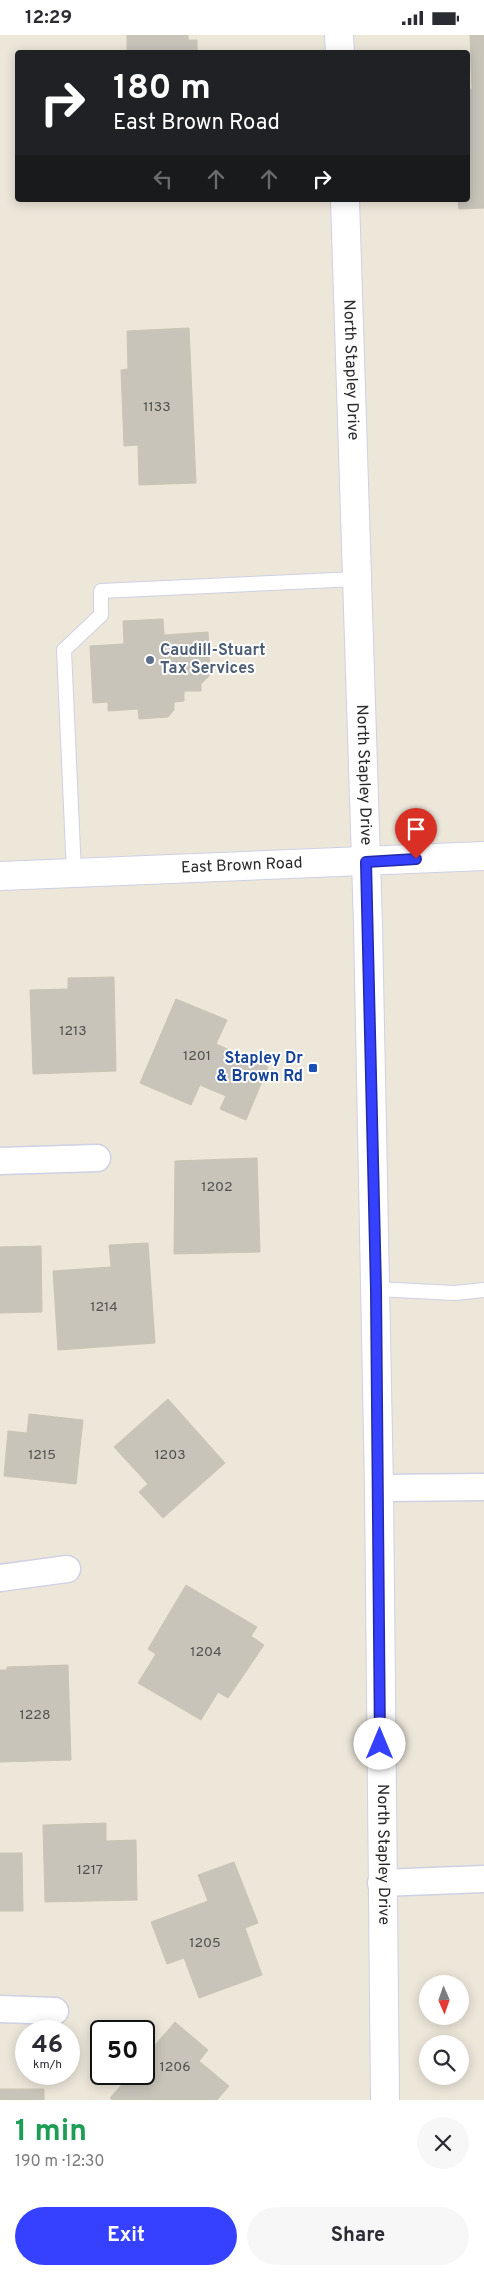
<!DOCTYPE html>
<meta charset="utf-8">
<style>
:root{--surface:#fff;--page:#f7f7f7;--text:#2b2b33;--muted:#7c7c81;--accent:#3541ff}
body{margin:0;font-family:Overpass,sans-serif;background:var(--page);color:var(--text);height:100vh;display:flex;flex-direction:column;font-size:19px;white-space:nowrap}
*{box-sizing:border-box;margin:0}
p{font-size:16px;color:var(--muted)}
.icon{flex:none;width:28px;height:28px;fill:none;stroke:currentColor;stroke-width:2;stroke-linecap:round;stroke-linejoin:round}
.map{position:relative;height:2065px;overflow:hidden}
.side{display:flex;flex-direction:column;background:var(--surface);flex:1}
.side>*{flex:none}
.guide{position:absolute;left:15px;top:15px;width:455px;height:152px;border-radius:5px;box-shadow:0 2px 12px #0003;background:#202124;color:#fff;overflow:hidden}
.needle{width:32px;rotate:178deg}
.buttons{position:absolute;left:419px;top:1940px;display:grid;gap:10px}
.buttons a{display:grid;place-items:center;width:50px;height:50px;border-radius:50%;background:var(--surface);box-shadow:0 2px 12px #0003;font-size:25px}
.speed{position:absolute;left:15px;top:1985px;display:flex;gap:10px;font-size:25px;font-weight:700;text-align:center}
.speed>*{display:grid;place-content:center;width:65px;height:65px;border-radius:50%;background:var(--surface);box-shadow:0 2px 12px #0003;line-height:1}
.speed small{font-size:12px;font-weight:400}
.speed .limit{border:2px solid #111;border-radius:8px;background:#fff;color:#111}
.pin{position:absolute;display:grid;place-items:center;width:42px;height:42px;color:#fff;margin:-51px -21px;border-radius:50% 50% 50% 0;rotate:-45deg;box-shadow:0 0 5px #0007}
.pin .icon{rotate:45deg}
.me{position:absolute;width:55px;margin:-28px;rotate:0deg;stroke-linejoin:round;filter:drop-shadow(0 0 4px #0008)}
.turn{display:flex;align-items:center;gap:18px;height:105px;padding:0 15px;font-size:22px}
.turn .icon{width:65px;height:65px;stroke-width:2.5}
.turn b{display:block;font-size:35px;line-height:42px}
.lanes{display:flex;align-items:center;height:48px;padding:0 15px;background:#0003;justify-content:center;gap:25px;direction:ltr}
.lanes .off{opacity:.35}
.round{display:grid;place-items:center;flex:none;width:52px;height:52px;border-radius:26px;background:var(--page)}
.summary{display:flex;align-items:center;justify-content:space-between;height:85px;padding:0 15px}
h1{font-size:30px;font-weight:700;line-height:38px;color:#1e9e55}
.button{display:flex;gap:10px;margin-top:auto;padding:10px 15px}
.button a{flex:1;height:58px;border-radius:30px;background:var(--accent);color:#fff;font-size:20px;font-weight:700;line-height:58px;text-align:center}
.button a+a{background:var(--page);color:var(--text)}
.status{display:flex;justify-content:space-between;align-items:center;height:35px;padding:0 25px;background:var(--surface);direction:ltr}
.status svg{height:14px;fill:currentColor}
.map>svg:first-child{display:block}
.building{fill:#c8c4ba;stroke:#c9c4b3}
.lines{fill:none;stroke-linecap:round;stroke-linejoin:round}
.service-casing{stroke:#cfd0e4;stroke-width:16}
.minor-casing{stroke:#cfd0e4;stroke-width:29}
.secondary-casing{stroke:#cfd0e4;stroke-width:30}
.service{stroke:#fff;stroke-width:14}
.minor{stroke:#fff;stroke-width:26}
.secondary{stroke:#fff;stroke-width:28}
.route-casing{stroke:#222aa6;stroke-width:12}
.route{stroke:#3541ff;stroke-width:9}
.service-dot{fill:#5c6f8a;stroke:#fff;stroke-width:2}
.transit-dot{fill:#1a4fb4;stroke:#fff;stroke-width:2}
.labels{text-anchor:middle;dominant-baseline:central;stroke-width:4;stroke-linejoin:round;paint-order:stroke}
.number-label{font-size:14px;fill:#51504d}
.street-label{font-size:16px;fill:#292929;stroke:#fff}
.service-label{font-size:16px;font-weight:bold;fill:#4e5e75;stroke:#fff;text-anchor:start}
.transit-label{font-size:16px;font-weight:bold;fill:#164399;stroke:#fff;text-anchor:end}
</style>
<div class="status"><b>12:29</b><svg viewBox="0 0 49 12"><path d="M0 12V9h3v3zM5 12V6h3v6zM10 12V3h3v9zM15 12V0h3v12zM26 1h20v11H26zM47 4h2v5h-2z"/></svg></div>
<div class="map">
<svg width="484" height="2065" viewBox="0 0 484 2065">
<rect width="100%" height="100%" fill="#ede7da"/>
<path class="building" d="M127 0H188V5H197V18H127Z
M470 0H484V173L459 174 458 165H468V54H472Z
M189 293 196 448 139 450 138 410 124 411 121 335 128 334 127 296Z
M163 584 164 600 208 597 210 640 201 649V656H184V666L174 667V675L168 682 139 684 138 674 108 676V667L93 668 90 611 124 609 123 586Z
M114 942 116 1036 33 1039 30 955 68 954V943Z
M176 964 227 985 216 1009 268 1032 246 1085 220 1074 226 1061 200 1050 191 1070 140 1048Z
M257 1123 260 1217 174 1219 175 1126Z
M148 1208 155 1308 58 1315 53 1236 111 1232 109 1210Z
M41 1211 42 1277 0 1278V1212Z
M168 1364 225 1428 163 1483 139 1457 148 1449 114 1412Z
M29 1379 83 1385 76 1449 4 1441 8 1396 27 1398Z
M186 1550 257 1592 251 1601 264 1610 228 1663 218 1657 201 1685 138 1648 156 1619 148 1614Z
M68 1630 71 1725 0 1727V1635H7V1632Z
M106 1788V1806L136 1805 137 1865 45 1867 43 1790Z
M0 1818H22L23 1876H0Z
M234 1827 258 1888 245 1893 262 1940 199 1963 184 1923 167 1929 151 1887 208 1866 198 1840Z
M175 1987 208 2015 199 2026 229 2051 217 2065H112L110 2063 131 2039H144V2023Z
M0 2054H44V2065H0Z"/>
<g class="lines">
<defs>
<path id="service" d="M74 838 64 615 101 580V556L357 544
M376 1254 455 1258 484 1255"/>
<path id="minor" d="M0 1126 97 1123
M379 1453 484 1452
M0 1543 67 1534
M381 1848 484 1844
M0 1974 55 1976"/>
<g id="secondary">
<path d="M339 0 340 18"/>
<path id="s1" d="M345 165 368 889 379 1453 385 2065"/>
<path id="s2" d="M0 841 484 821"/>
</g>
</defs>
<use href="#service" class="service-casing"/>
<use href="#minor" class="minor-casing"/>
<use href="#secondary" class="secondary-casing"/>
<use href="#service" class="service"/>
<use href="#minor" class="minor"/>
<use href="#secondary" class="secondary"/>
</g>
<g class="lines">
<defs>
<path id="route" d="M380 1709 376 1254 366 827 416 824"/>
</defs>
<use href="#route" class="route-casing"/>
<use href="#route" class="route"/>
</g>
<circle class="service-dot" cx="150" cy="625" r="5"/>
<rect class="transit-dot" x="308" y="1028" width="10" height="10" rx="2.5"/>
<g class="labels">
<g class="number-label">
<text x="157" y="372">1133</text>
<text x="73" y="996">1213</text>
<text x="197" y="1021">1201</text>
<text x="217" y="1152">1202</text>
<text x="104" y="1272">1214</text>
<text x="42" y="1420">1215</text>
<text x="170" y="1420">1203</text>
<text x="206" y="1617">1204</text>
<text x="35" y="1680">1228</text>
<text x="90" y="1835">1217</text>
<text x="205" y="1908">1205</text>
<text x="175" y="2032">1206</text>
</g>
<g class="street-label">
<text stroke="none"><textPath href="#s1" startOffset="170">North Stapley Drive</textPath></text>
<text stroke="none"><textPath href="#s1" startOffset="575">North Stapley Drive</textPath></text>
<text stroke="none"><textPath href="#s2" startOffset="242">East Brown Road</textPath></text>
<text stroke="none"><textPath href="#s1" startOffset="1655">North Stapley Drive</textPath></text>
</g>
<g class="service-label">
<text x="160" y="616">Caudill-Stuart<tspan x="160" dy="18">Tax Services</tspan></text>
</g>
<g class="transit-label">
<text x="303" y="1024">Stapley Dr<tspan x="303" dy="18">&amp; Brown Rd</tspan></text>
</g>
</g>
</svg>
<div class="buttons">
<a><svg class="needle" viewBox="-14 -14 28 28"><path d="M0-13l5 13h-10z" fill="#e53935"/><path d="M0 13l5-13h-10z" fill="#7c7c81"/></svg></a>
<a><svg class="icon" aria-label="search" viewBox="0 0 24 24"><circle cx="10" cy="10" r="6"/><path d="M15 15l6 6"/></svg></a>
</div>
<div class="speed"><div>46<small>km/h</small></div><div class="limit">50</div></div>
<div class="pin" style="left:416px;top:824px;background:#d93025"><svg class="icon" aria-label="arrive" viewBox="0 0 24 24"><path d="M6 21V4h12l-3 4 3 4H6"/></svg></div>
<svg class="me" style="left:380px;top:1709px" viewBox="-20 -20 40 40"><circle r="19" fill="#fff"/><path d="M0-13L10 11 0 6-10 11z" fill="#3541ff"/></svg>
<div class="guide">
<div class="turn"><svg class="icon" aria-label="right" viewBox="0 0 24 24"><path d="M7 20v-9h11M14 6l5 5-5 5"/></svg><div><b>180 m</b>East Brown Road</div></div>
<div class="lanes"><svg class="icon off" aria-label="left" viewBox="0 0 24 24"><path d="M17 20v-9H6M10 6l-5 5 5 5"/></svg><svg class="icon off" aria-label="ahead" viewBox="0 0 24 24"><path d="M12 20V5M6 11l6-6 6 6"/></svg><svg class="icon off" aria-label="ahead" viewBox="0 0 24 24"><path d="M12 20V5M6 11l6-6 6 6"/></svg><svg class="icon" aria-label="right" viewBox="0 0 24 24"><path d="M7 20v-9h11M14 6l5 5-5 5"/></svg></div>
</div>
</div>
<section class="side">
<div class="summary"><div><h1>1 min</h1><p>190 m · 12:30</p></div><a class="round"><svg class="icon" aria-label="close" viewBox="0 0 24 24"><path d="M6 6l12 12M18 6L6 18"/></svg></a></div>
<div class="button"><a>Exit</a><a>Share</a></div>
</section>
